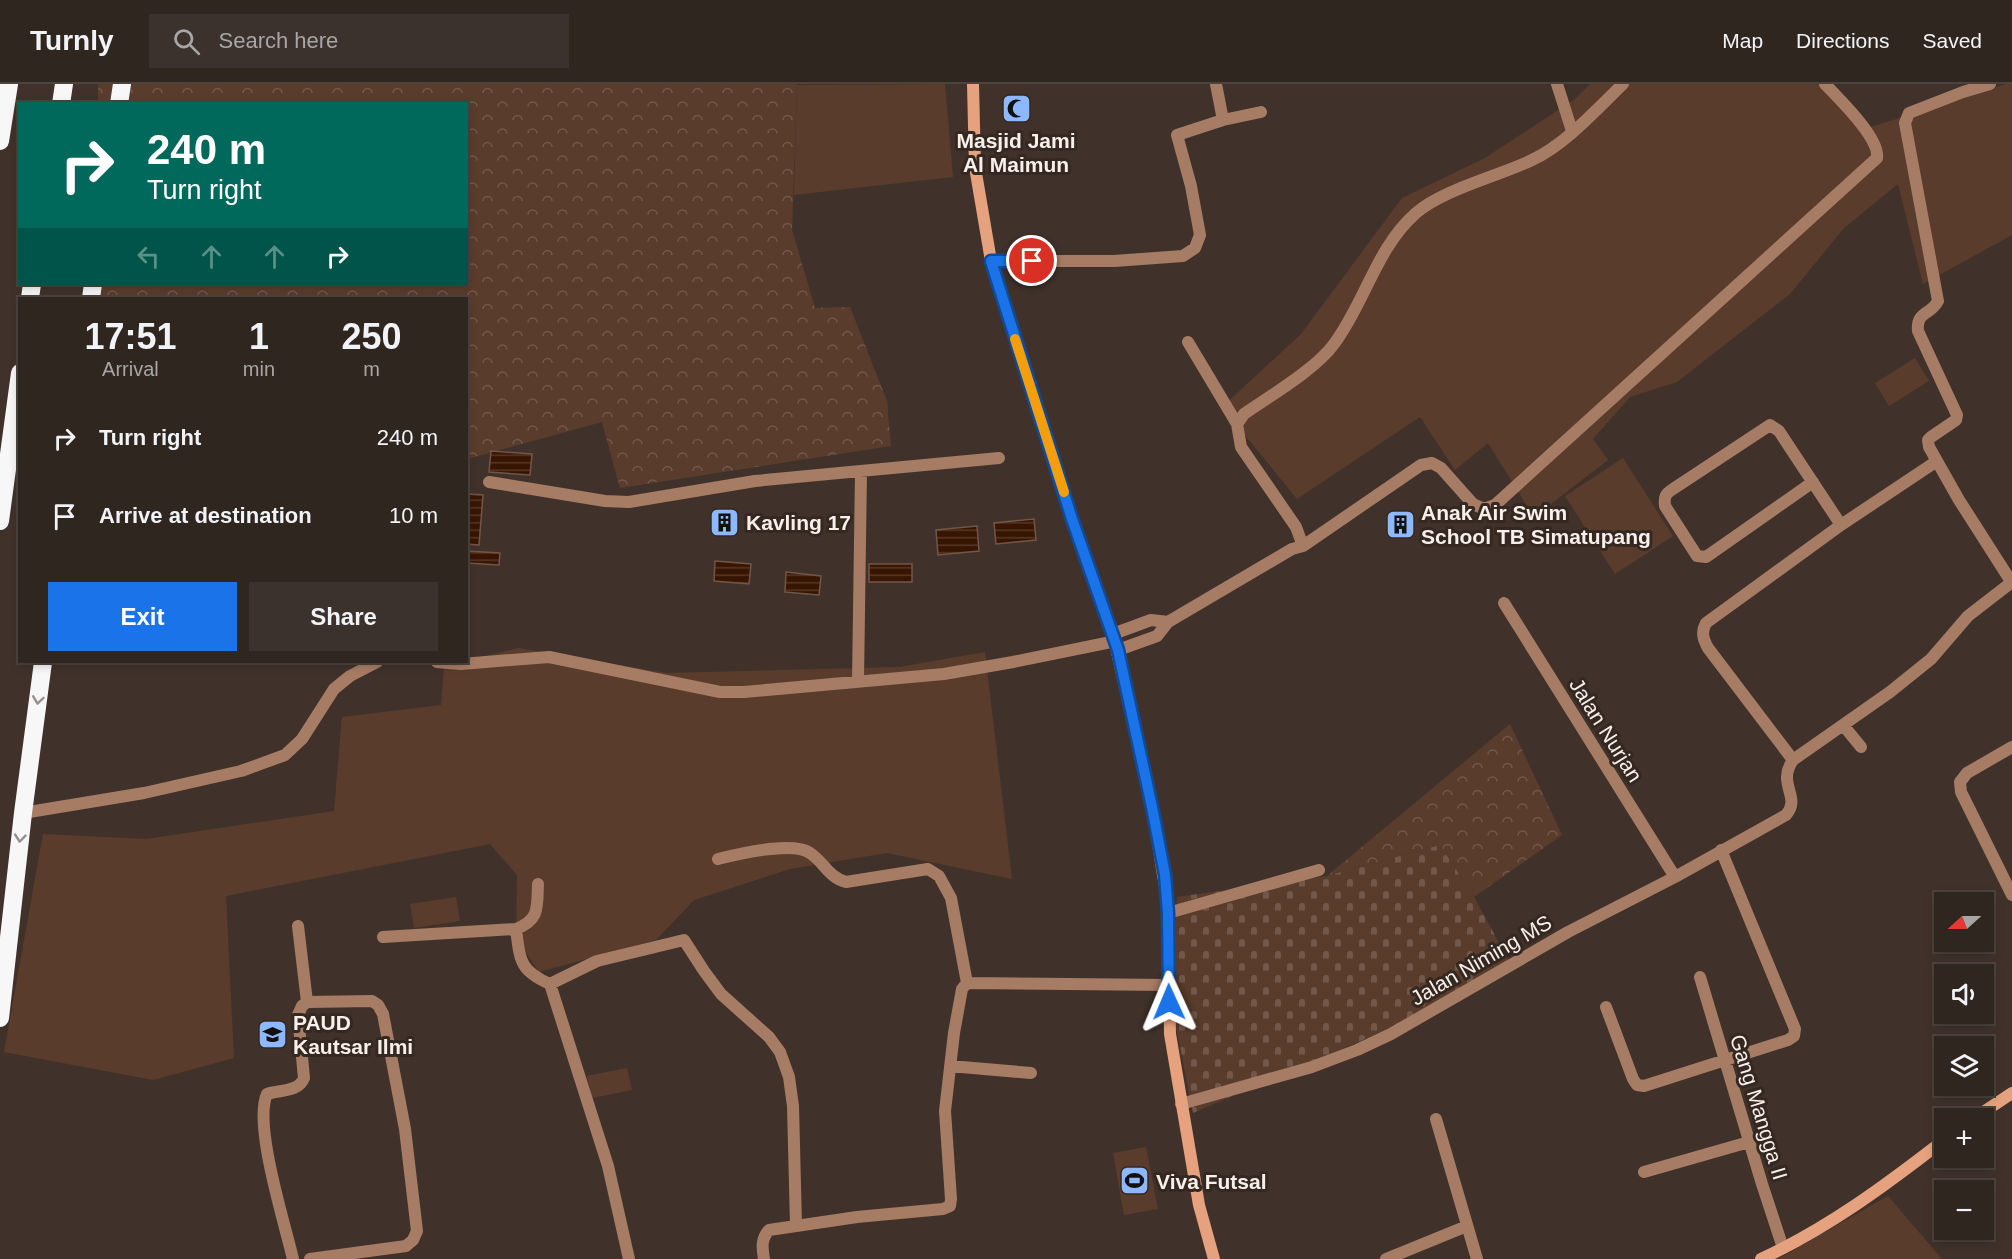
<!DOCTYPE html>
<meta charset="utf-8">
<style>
:root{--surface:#302620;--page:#3c322d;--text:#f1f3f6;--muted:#a8a5a5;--line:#4b433e;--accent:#1a73e8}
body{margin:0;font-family:Arial,sans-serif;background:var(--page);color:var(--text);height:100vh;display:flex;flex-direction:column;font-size:22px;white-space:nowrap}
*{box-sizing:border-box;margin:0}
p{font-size:20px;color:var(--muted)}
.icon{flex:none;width:33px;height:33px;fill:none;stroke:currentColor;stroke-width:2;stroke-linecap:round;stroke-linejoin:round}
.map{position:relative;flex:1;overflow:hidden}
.details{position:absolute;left:18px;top:213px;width:450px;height:366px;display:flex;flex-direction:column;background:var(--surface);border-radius:0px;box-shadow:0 3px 9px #0003,0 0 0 2px var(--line)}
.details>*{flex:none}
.hud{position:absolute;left:18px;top:18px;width:450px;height:183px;border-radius:0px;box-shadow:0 3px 9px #0003,0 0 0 2px var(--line);background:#00695c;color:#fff;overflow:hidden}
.needle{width:39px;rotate:249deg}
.tools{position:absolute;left:1934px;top:808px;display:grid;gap:12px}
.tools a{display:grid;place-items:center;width:60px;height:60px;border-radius:0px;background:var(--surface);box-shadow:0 3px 9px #0003,0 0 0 2px var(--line);font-size:30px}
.pin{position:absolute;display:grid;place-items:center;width:51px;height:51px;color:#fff;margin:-26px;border:3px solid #fff;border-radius:50%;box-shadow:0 2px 6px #0007}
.me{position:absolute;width:66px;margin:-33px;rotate:359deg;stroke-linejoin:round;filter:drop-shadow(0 0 4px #0008)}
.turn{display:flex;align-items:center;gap:21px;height:126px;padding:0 30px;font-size:27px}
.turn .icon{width:78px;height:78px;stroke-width:2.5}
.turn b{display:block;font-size:42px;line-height:51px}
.lanes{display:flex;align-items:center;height:57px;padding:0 30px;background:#0003;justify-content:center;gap:30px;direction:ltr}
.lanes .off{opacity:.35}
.eta{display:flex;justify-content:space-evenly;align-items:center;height:102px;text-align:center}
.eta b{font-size:36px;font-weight:700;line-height:42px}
.cta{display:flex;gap:12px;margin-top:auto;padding:12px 30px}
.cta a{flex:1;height:69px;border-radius:0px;background:var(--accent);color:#fff;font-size:24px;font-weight:700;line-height:69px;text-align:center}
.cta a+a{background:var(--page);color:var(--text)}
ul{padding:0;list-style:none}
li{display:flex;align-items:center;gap:18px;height:78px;padding:0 30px}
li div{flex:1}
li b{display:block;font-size:22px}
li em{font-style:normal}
header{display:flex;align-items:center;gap:36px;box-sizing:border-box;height:84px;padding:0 30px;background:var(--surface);border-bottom:2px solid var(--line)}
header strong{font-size:28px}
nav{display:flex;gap:33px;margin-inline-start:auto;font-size:21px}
.search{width:420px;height:54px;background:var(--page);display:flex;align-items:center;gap:15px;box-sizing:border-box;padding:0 21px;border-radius:0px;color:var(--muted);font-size:22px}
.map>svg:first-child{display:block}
.green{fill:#5a3c2c}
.forest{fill:url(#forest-crowns)}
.cemetery{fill:url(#cemetery-stones)}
.water{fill:url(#water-rules);stroke:#725647;stroke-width:1.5}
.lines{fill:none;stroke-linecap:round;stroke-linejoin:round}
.street{stroke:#a77c65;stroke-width:12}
.secondary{stroke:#e6a27e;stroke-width:12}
.highway{stroke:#f7f7f7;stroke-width:18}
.oneway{stroke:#96908c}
.route-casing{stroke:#114b97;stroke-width:15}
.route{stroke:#1a73e8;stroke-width:10}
.slow{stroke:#f59e0b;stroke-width:10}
.labels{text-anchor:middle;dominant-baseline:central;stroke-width:6;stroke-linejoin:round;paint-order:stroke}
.poi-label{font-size:21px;font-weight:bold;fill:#f8efeb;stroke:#352821;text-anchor:start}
.street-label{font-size:21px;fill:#f8efeb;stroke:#352821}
</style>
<header>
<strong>Turnly</strong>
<div class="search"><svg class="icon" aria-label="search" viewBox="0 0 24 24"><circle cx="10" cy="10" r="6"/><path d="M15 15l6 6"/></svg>Search here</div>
<nav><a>Map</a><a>Directions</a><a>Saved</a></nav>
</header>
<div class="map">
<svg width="2012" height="1175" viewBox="0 0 2012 1175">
<defs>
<pattern id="forest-crowns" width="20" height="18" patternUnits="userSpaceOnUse" patternTransform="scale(1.5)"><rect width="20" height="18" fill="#5a3c2c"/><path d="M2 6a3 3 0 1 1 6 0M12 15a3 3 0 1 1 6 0" fill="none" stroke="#72584b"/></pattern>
<pattern id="cemetery-stones" width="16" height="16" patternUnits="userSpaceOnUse" patternTransform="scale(1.5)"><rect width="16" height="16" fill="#5a3c2c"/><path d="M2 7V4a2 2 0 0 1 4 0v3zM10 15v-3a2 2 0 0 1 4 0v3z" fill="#72584b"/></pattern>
<pattern id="water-rules" width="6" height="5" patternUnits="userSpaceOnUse" patternTransform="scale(1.5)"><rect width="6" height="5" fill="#381501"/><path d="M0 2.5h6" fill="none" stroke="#563726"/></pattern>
</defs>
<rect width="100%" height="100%" fill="#40322b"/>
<path class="green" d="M945 0 953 93 794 111 797 1Z
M1590 0H1830L1871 43 2006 0H2012V151L1923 200 1898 100 1844 144 1790 210 1677 298 1630 313 1593 355 1608 376 1534 433 1488 359 1455 386 1420 333 1297 415 1222 323 1301 250 1402 114 1485 74 1575 15Z
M1915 274 1929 297 1889 322 1875 299Z
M1623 374 1673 452 1615 490 1565 412Z
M518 564 667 589 899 583 985 568 1012 795 887 769 790 785 694 816 656 856 539 888 516 854 517 791 490 760 226 812 234 974 153 996 4 968 43 750 146 755 334 727 342 633 441 621 444 583Z
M456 813 460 837 414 844 410 820Z
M627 984 632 1006 592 1014 587 992Z
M1146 1063 1158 1125 1124 1131 1113 1069Z
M1888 1112 1942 1175H1778Z"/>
<path class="forest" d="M98 0H797L792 146 815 224 850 223 887 317 891 362 620 404 602 338 467 375 466 214H100V200H466V20L98 19Z
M1510 640 1562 751 1474 813 1440 761 1327 792Z"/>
<path class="cemetery" d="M1440 761 1474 813 1509 877 1402 939 1193 1029 1171 917 1177 813 1327 792Z"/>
<path class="water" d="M491 367 532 370 530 391 489 388Z
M466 410 483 411 479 461 467 460Z
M1034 435 1036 456 996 460 994 439Z
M977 442 979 467 938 471 936 446Z
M466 467 500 469 499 481 467 479Z
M715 477 751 480 749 500 714 497Z
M869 480H912V498H869Z
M786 488 821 492 819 511 785 508Z"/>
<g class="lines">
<path class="street" d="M1216 0 1223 36
M1557 0 1572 47
M1990 0 1963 8 1909 29 1905 39 1938 217C1930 232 1916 227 1918 247L1957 331 1956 336 1931 353 1928 356 1929 363 1959 416 2012 499
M991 177H1114L1183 172 1195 164 1200 151 1191 102 1177 51 1223 36 1261 28
M1188 258 1237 340
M489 398 605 417 629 418 755 397 999 374
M1841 441 1937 377
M1303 462 1421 381 1432 379 1441 384 1473 420 1484 425 1495 421 1877 74C1880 54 1839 15 1825 0
M1504 519 1675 793
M1113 550 1151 536 1168 538
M1118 566 1157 552 1168 538 1292 465 1303 462 1296 443 1241 363 1237 340 1244 330C1270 312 1316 285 1334 260 1365 219 1376 164 1416 129 1444 105 1499 92 1532 76 1565 61 1597 25 1623 0
M437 578 461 580 549 573 720 608H744L944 590 1013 578 1116 557
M858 597 861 387
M1843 641 1861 663
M2012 663 1967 689 1960 698 1961 708 2012 811
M1793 676 1708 564C1703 555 1701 548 1706 539L1841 441 1779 347 1770 341 1673 405C1665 410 1664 413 1665 422L1697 472 1706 473 1813 398
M23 729 144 709 241 687 285 671 302 655 334 605 350 592 377 578
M718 775C738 770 793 757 810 769 824 778 828 793 846 798L928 785 939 792 951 814 967 899
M1168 829 1319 786
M516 845C540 836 537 823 538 800
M383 853 516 845C520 877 520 887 550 900L608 1082 629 1175
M1700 893 1762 1100 1783 1164
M550 900 597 877 684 856 704 887 721 910 769 953 780 968 789 993 793 1022 796 1141
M307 918 372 917 378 921 383 930 405 1045 417 1147 413 1156 406 1162 310 1175
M1606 923 1633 995 1637 1001 1644 1002 1788 956 1794 952 1795 945 1721 766
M950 982 1031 989
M1181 1020 1312 983 1357 966 1391 950 1568 848 1675 793 1786 731C1802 713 1776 700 1793 676L1890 608 1931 575 1968 532 2012 498
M1436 1035 1477 1175
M1644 1088 1749 1058
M293 1175C285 1140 253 1040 267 1010 279 1006 299 1008 304 994L298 931 302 922 307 918 298 842
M764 1175C762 1163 761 1155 769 1146L857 1133 943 1125 950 1122 951 1115 945 1027 954 949 962 905 967 899 1169 901
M1386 1175 1467 1142"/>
<path class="secondary" d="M973 0 975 83 991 177 1072 435 1113 550 1152 723 1168 821 1170 950 1199 1121 1214 1175
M1973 1035 2012 1009
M1761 1175C1828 1144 1886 1101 1944 1056"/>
<path class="highway" d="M61 20 64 0
M119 20 122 0
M0 57 9 0
M30 214 32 200
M91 214 93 200
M0 437 20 289
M0 934 23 729 43 578"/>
</g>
<defs><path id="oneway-chevron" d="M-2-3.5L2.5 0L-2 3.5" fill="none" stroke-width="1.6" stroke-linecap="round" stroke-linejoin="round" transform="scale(1.5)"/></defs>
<g class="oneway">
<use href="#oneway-chevron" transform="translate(38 616) rotate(98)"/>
<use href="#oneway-chevron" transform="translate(20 754) rotate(96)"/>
</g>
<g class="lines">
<defs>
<path id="route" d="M1032 177H991L1072 435 1118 566 1152 723 1165 791 1168 829 1169 918"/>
</defs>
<use href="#route" class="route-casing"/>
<use href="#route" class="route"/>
<path class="slow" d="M1015 255 1064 408"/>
</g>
<defs>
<symbol id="mosque-square" viewBox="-11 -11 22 22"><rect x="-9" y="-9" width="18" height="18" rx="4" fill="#8db9fc" stroke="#352821"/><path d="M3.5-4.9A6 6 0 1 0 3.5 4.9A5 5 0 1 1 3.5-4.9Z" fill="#111"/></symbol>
<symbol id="building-square" viewBox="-11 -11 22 22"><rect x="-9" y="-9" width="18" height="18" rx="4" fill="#8db9fc" stroke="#352821"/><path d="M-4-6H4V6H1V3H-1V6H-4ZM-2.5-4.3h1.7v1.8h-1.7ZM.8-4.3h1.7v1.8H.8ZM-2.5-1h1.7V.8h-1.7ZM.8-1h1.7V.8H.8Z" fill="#111"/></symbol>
<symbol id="school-square" viewBox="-11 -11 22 22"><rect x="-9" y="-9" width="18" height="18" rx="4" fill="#8db9fc" stroke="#352821"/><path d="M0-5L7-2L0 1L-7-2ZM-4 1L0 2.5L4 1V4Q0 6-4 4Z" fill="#111"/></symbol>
<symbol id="stadium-square" viewBox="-11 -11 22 22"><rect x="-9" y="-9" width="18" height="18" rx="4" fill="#8db9fc" stroke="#352821"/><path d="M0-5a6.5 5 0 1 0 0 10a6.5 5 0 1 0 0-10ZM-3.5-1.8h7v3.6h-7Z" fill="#111"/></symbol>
</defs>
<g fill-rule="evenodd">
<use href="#mosque-square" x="1000" y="8" width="33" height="33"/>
<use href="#building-square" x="708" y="422" width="33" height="33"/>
<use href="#building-square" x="1384" y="424" width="33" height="33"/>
<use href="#school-square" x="256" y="934" width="33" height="33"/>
<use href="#stadium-square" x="1118" y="1080" width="33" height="33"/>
</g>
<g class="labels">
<g class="poi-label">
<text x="1016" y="56" text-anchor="middle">Masjid Jami<tspan x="1016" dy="24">Al Maimun</tspan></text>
<text x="1421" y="428">Anak Air Swim<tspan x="1421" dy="24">School TB Simatupang</tspan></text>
<text x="746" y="438">Kavling 17</text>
<text x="293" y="938">PAUD<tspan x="293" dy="24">Kautsar Ilmi</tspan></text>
<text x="1156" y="1097">Viva Futsal</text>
</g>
<g class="street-label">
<text transform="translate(1606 646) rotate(58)">Jalan Nurjan</text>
<text transform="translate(1481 876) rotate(-30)">Jalan Niming MS</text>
<text transform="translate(1759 1023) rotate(73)">Gang Mangga II</text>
</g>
</g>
</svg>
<div class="tools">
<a><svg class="needle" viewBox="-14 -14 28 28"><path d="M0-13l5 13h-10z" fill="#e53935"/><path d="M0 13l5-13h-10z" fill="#a8a5a5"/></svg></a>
<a><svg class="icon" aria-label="sound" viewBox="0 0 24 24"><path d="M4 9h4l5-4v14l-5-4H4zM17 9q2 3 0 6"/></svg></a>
<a><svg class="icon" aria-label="layers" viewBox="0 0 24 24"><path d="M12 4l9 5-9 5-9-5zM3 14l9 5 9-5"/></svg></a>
<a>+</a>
<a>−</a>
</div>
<div class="pin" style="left:1032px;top:177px;background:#d93025"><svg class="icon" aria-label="arrive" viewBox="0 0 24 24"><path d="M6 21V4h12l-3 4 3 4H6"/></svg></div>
<svg class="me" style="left:1169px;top:918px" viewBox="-20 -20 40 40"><path d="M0-17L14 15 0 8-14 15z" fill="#1a73e8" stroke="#fff" stroke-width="4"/></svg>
<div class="hud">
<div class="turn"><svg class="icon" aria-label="right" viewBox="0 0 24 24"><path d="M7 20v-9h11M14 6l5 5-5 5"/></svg><div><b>240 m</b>Turn right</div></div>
<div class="lanes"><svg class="icon off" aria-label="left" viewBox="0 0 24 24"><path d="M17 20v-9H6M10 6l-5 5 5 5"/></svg><svg class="icon off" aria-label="ahead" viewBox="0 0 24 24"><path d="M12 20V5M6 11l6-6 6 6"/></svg><svg class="icon off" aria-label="ahead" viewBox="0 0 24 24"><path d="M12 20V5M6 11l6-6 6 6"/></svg><svg class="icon" aria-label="right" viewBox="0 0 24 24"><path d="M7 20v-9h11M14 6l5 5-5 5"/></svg></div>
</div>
<section class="details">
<div class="eta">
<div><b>17:51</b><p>Arrival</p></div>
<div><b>1</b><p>min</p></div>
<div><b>250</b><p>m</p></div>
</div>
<ul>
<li><svg class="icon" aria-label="right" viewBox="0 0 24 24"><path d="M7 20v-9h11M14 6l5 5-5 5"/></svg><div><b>Turn right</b></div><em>240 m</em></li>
<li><svg class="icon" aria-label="arrive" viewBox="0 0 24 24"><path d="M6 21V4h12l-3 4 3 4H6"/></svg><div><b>Arrive at destination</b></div><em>10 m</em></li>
</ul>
<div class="cta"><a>Exit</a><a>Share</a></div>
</section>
</div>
